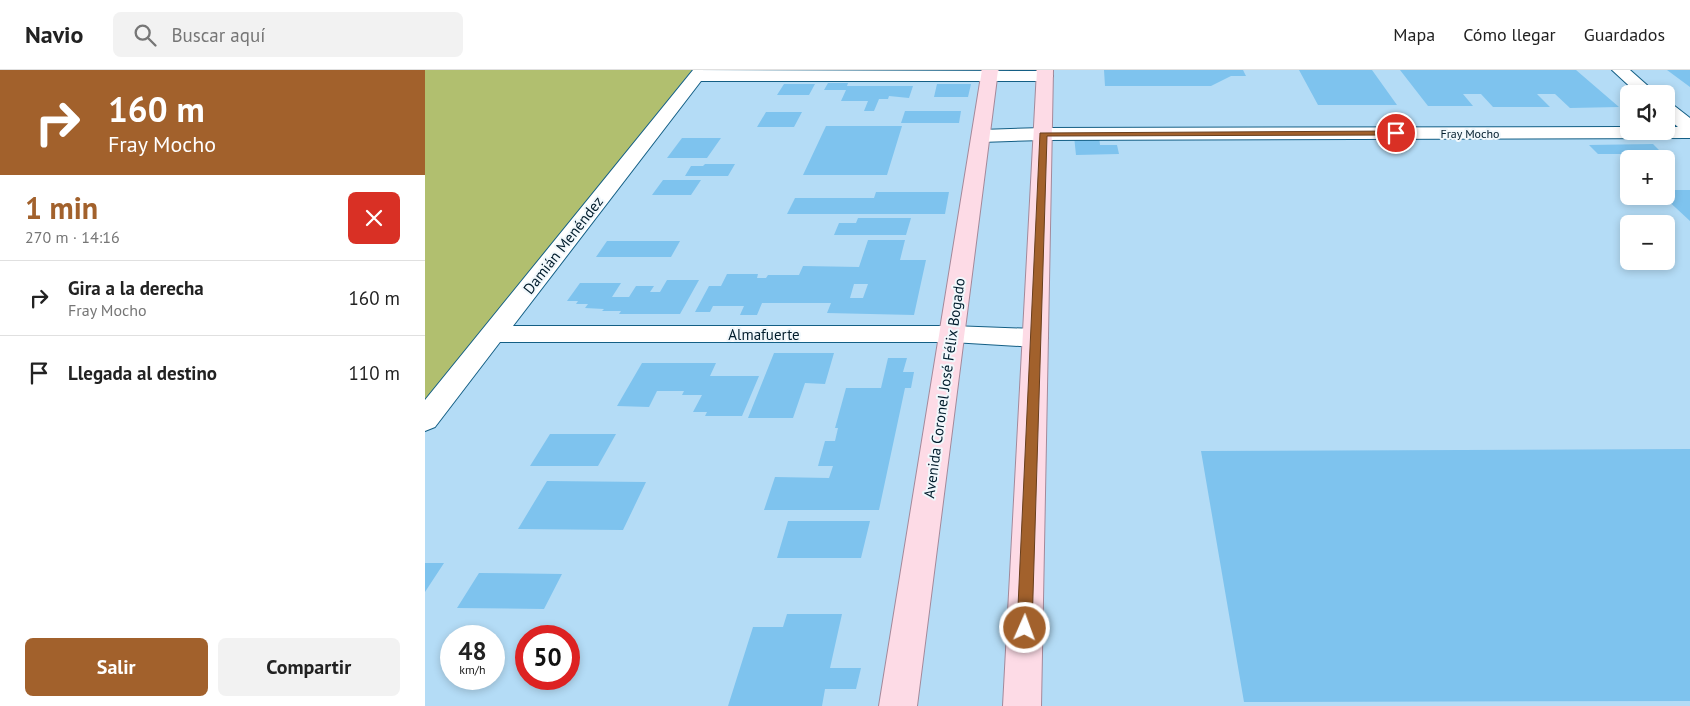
<!DOCTYPE html>
<html lang="es">
<meta charset="utf-8">
<style>
:root{--surface:#fff;--page:#f2f2f2;--text:#222;--muted:#767676;--line:#e0e0e0;--accent:#a2612c}
body{margin:0;font-family:"PT Sans",sans-serif;background:var(--page);color:var(--text);height:100vh;display:flex;flex-direction:column;font-size:19px;white-space:nowrap}
*{box-sizing:border-box;margin:0}
p{font-size:16px;color:var(--muted)}
.icon{flex:none;width:28px;height:28px;fill:none;stroke:currentColor;stroke-width:2;stroke-linecap:round;stroke-linejoin:round}
.map{position:relative;flex:1;overflow:hidden}
.panel{display:flex;flex-direction:column;background:var(--surface);width:425px}
.panel>*{flex:none}
.guide{background:#a2612c;color:#fff;overflow:hidden}
.tools{position:absolute;left:1195px;top:15px;display:grid;gap:10px}
.tools a{display:grid;place-items:center;width:55px;height:55px;border-radius:8px;background:var(--surface);box-shadow:0 2px 8px #0003;font-size:25px}
.speed{position:absolute;left:15px;top:555px;display:flex;gap:10px;font-size:25px;font-weight:700;text-align:center}
.speed>*{display:grid;place-content:center;width:65px;height:65px;border-radius:50%;background:var(--surface);box-shadow:0 2px 8px #0003;line-height:1}
.speed small{font-size:12px;font-weight:400}
.speed .limit{border:8px solid #d22;background:#fff;color:#111}
.pin{position:absolute;display:grid;place-items:center;width:42px;height:42px;color:#fff;margin:-21px;border:2px solid #fff;border-radius:50%;box-shadow:0 1px 5px #0007}
.me{position:absolute;width:55px;margin:-28px;rotate:2deg;stroke-linejoin:round;filter:drop-shadow(0 0 4px #0008)}
.turn{display:flex;align-items:center;gap:18px;height:105px;padding:0 25px;font-size:22px}
.turn .icon{width:65px;height:65px;stroke-width:2.5}
.turn b{display:block;font-size:35px;line-height:42px}
.round{display:grid;place-items:center;flex:none;width:52px;height:52px;border-radius:8px;background:var(--page)}
.headline{display:flex;align-items:center;justify-content:space-between;height:85px;padding:0 25px}
h1{font-size:30px;font-weight:800;line-height:38px;color:var(--accent)}
.primary-button{display:flex;gap:10px;margin-top:auto;padding:10px 25px}
.primary-button a{flex:1;height:58px;border-radius:8px;background:var(--accent);color:#fff;font-size:20px;font-weight:800;line-height:58px;text-align:center}
.primary-button a+a{background:var(--page);color:var(--text)}
ul{padding:0;list-style:none}
li{display:flex;align-items:center;gap:15px;height:75px;padding:0 25px;border-top:1px solid var(--line)}
li div{flex:1}
li b{display:block;font-size:19px}
li em{font-style:normal}
header{display:flex;align-items:center;gap:30px;box-sizing:border-box;height:70px;padding:0 25px;background:var(--surface);border-bottom:1px solid var(--line)}
header strong{font-size:24px}
nav{display:flex;gap:28px;margin-inline-start:auto;font-size:18px}
.search{width:350px;height:45px;background:var(--page);display:flex;align-items:center;gap:12px;box-sizing:border-box;padding:0 18px;border-radius:8px;color:var(--muted);font-size:19px}
main{display:flex;flex:1;min-height:0}
.map>svg:first-child{display:block}
.green{fill:#b1bf6f}
.building{fill:#7ec3ee;fill-rule:evenodd}
.lines{fill:none;stroke-linecap:round;stroke-linejoin:round}
.minor-casing{stroke:#145f85;stroke-width:2}
.major-casing{stroke:#a4899a;stroke-width:2}
.minor{fill:#fff;fill-rule:evenodd}
.major{fill:#fddbe6;fill-rule:evenodd}
.route{fill:#a2612c;stroke:#693f1d}
.labels{text-anchor:middle;dominant-baseline:central;stroke-width:4;stroke-linejoin:round;paint-order:stroke}
.far-street-label{font-size:12px;fill:#001c2c;stroke:#f1f8fc}
.street-label{font-size:15px;fill:#001c2c;stroke:#f1f8fc}
</style>
<header>
<strong>Navio</strong>
<div class="search"><svg class="icon" aria-label="search" viewBox="0 0 24 24"><circle cx="10" cy="10" r="6"/><path d="M15 15l6 6"/></svg>Buscar aquí</div>
<nav><a>Mapa</a><a>Cómo llegar</a><a>Guardados</a></nav>
</header>
<main>
<section class="panel">
<div class="guide">
<div class="turn"><svg class="icon" aria-label="right" viewBox="0 0 24 24"><path d="M7 20v-9h11M14 6l5 5-5 5"/></svg><div><b>160 m</b>Fray Mocho</div></div>
</div>
<div class="headline"><div><h1>1 min</h1><p>270 m · 14:16</p></div><a class="round" style="background:#d93025;color:#fff"><svg class="icon" aria-label="close" viewBox="0 0 24 24"><path d="M6 6l12 12M18 6L6 18"/></svg></a></div>
<ul>
<li><svg class="icon" aria-label="right" viewBox="0 0 24 24"><path d="M7 20v-9h11M14 6l5 5-5 5"/></svg><div><b>Gira a la derecha</b><p>Fray Mocho</p></div><em>160 m</em></li>
<li><svg class="icon" aria-label="arrive" viewBox="0 0 24 24"><path d="M6 21V4h12l-3 4 3 4H6"/></svg><div><b>Llegada al destino</b></div><em>110 m</em></li>
</ul>
<div class="primary-button"><a>Salir</a><a>Compartir</a></div>
</section>
<div class="map">
<svg width="1265" height="636" viewBox="0 0 1265 636">
<rect width="100%" height="100%" fill="#b4dcf6"/>
<path class="green" d="M0 0H267L0 332Z"/>
<path class="building" d="M679 0H818L821 6H806L786 16H680Z
M874 0H947L972 35H893Z
M975 0H1151L1194 37 1145 38 1130 24H1112L1125 37H1068L1056 24H1038L1048 36H1003Z
M1242 0H1265V17Z
M403 13H423L422 16H488L484 28 464 26 463 29H454L449 41H439L443 31H416L421 20H399Z
M359 14H390L384 25H352Z
M512 14H546L543 27H509Z
M480 41H536L534 53H476Z
M341 42H377L369 57H332Z
M401 56H477L462 105H378Z
M649 66H674L675 75H692L694 84 651 85Z
M257 68H296L282 88H242Z
M1228 74 1238 84H1173L1164 75Z
M280 94H310L303 106H260L266 96H278Z
M238 110H276L266 125H227Z
M1241 120H1265V151L1238 126H1241Z
M451 122H524L520 144H362L370 128H449Z
M433 148H486L481 165H409L414 153H431Z
M443 170H480L475 190H501L489 245 402 243 406 233H337L332 245H315L319 236H288L285 242H270L284 216H296L302 204H333L332 208H341L343 205H374L378 196 434 197ZM429 214H443L438 228H425Z
M182 171H255L246 187H171Z
M242 210H274L255 244H194L196 241H177L179 239 160 238 163 234H151L153 231H142L155 213H196L187 227H204L211 216H229L225 222H235Z
M349 283H409L400 314 380 313 368 348H323Z
M463 288H482L478 302H489L486 318H480L454 440H339L350 407 404 408 408 396H393L400 371H410L413 358H410L421 318H456Z
M217 293H291L285 306H334L317 346H280L282 342H268L277 325H257L259 321H232L224 337 192 336Z
M125 364H191L173 396H105Z
M1265 379V631L819 632 776 381Z
M122 411 221 412 198 460 93 459Z
M363 451H445L436 488H352Z
M0 493H19L0 522Z
M54 503 137 504 119 539 32 538Z
M362 544H417L405 598H436L431 619H400L397 636H303L328 557H358Z"/>
<g class="lines">
<defs>
<path id="minor" d="M268 0 620 1 626 3 628 6 626 9 620 11H276L88 256H527L610 259 619 262 623 268 619 274 610 277 527 272H75L10 357 0 361V330Z
M1187 0H1205L1232 24H1213Z
M1241 33 1247 34 1265 48V68L618 70 556 72 549 70 547 66 549 62 556 60 618 58 1204 57V61H1241V57H1253L1241 47Z"/>
<path id="major" d="M557 0H573L492 636H454Z
M612 0H628L616 636H578Z"/>
</defs>
<use href="#minor" class="minor-casing"/>
<use href="#major" class="major-casing"/>
<use href="#minor" class="minor"/>
<use href="#major" class="major"/>
</g>
<path class="route" d="M971 61 974 62V65L622 66 607 558 605 563 600 565 594 563 592 558 615 63Z"/>
<g class="labels">
<g class="far-street-label">
<text x="1045" y="63">Fray Mocho</text>
</g>
<g class="street-label">
<text transform="translate(138 175) rotate(-52)">Damián Menéndez</text>
<text x="339" y="264">Almafuerte</text>
<text transform="translate(519 318) rotate(-82)">Avenida Coronel José Félix Bogado</text>
</g>
</g>
</svg>
<div class="tools">
<a><svg class="icon" aria-label="sound" viewBox="0 0 24 24"><path d="M4 9h4l5-4v14l-5-4H4zM17 9q2 3 0 6"/></svg></a>
<a>+</a>
<a>−</a>
</div>
<div class="speed"><div>48<small>km/h</small></div><div class="limit">50</div></div>
<div class="pin" style="left:971px;top:63px;background:#d93025"><svg class="icon" aria-label="arrive" viewBox="0 0 24 24"><path d="M6 21V4h12l-3 4 3 4H6"/></svg></div>
<svg class="me" style="left:600px;top:558px" viewBox="-20 -20 40 40"><circle r="17" fill="#a2612c" stroke="#fff" stroke-width="3"/><path d="M0-11L8 9 0 5-8 9z" fill="#fff"/></svg>
</div>
</main>
